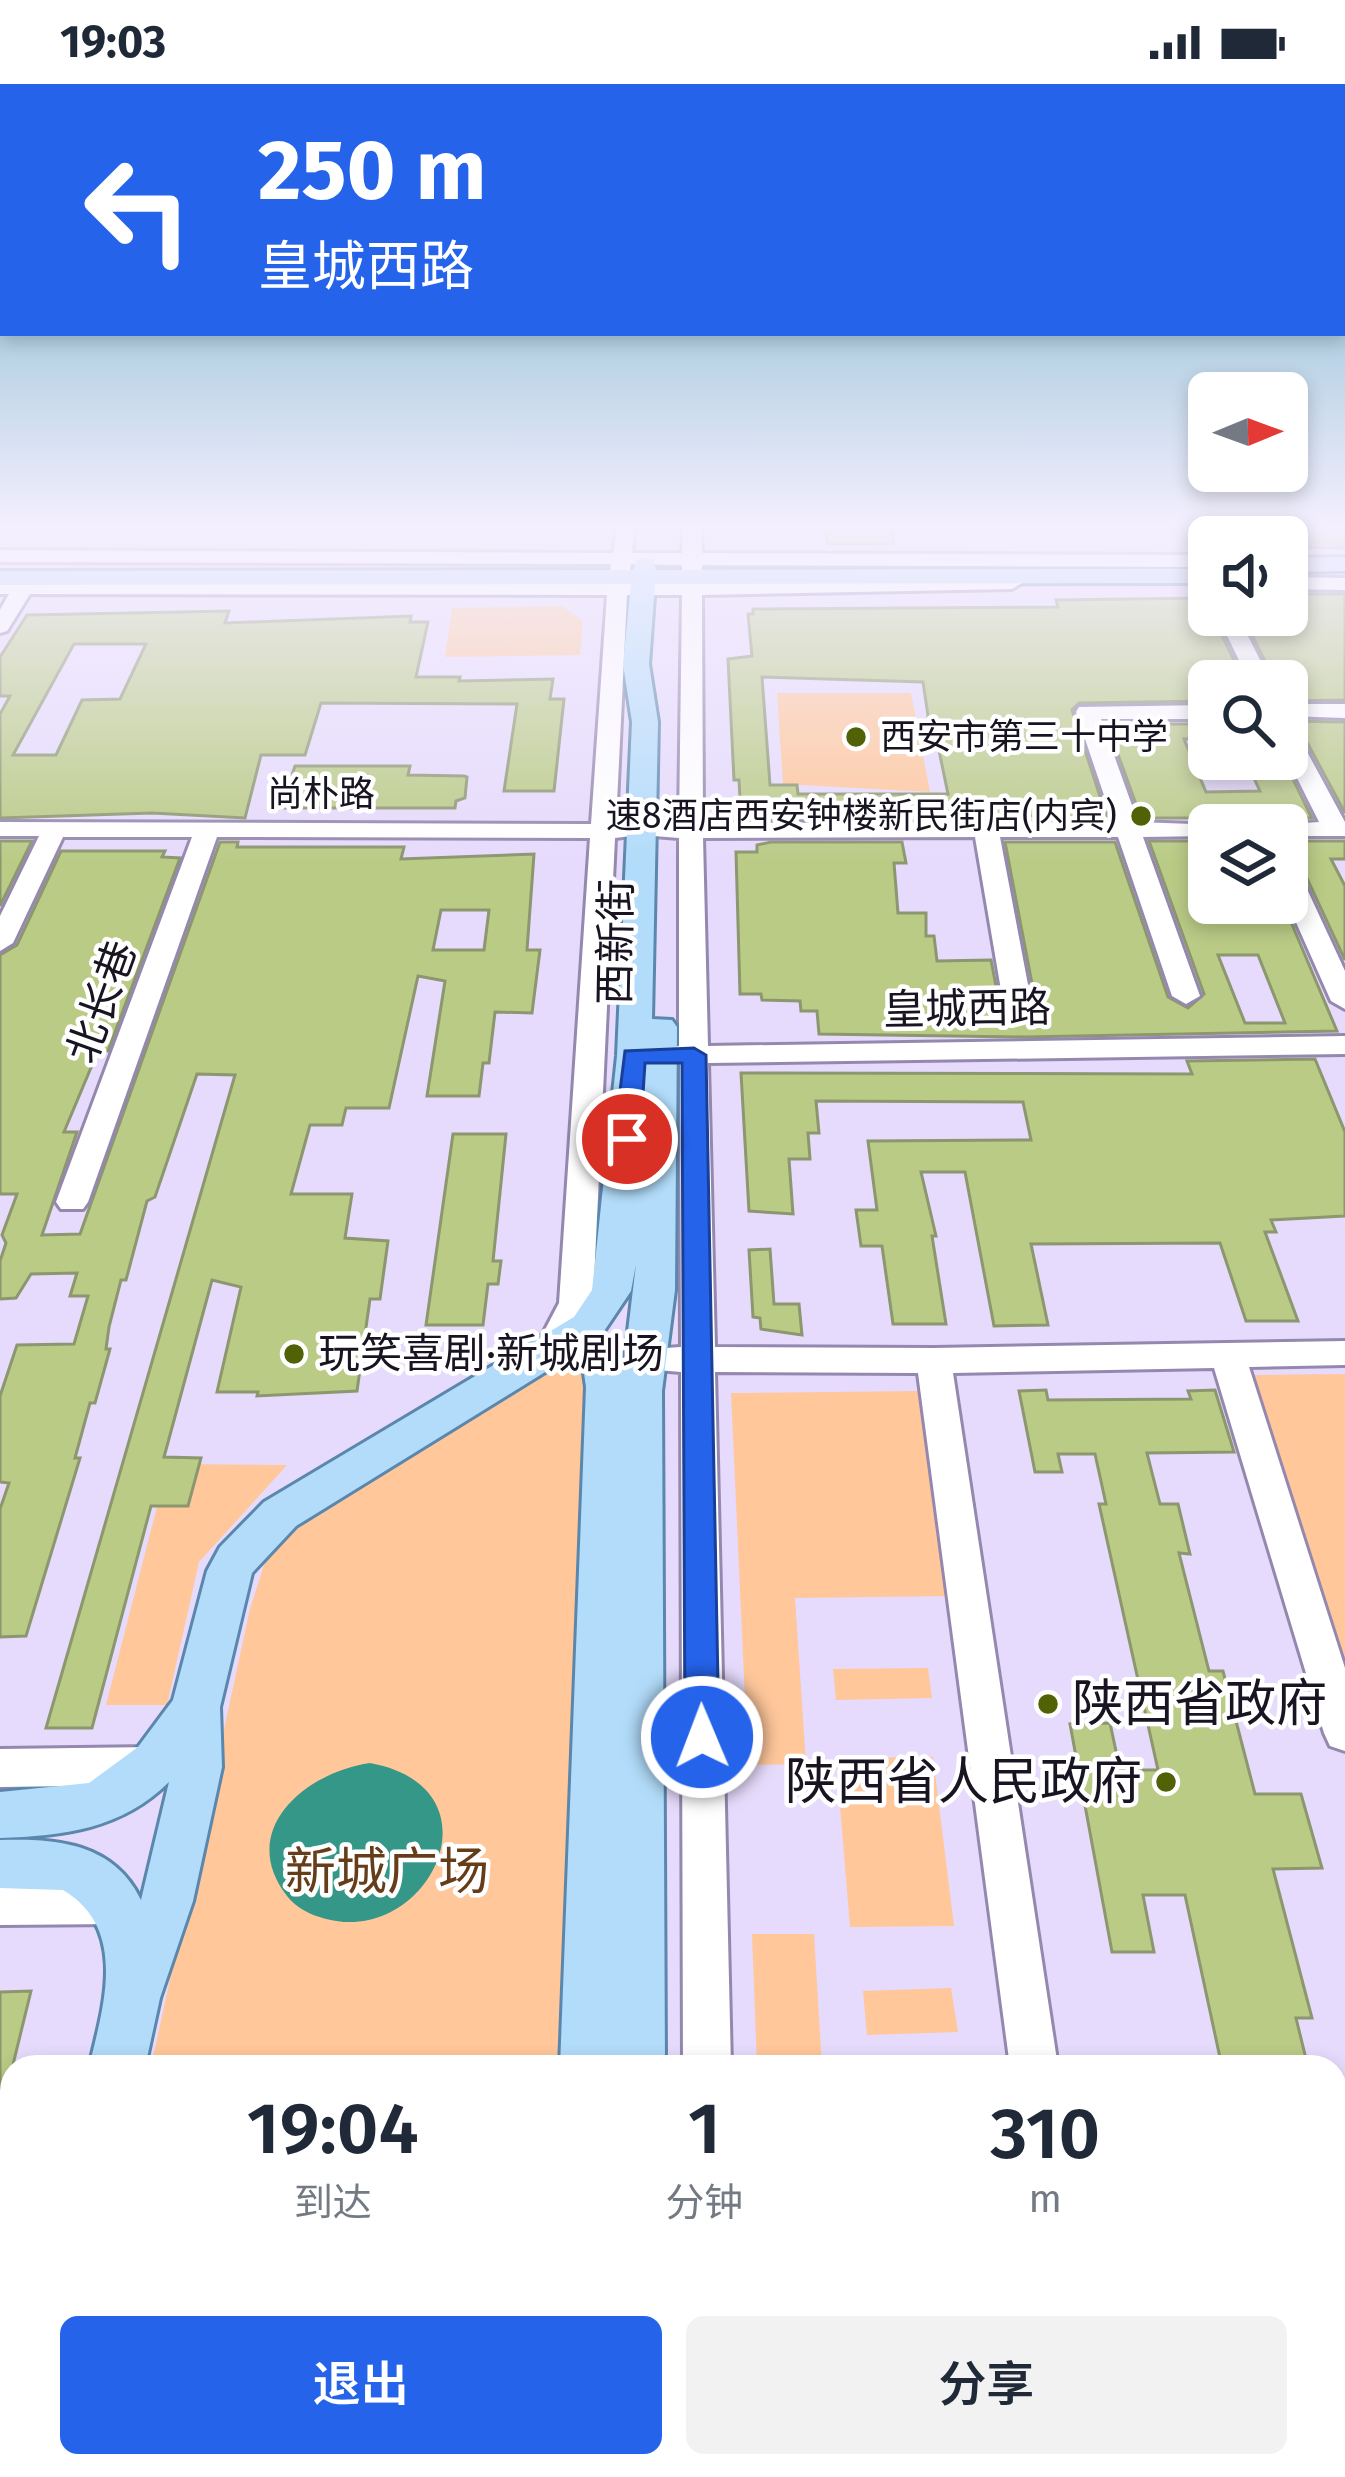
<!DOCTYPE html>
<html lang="zh">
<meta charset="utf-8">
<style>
:root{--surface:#fff;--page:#f2f2f3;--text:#1f2937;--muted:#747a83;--accent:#2563eb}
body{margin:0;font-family:"Fira Sans","Noto Sans SC",sans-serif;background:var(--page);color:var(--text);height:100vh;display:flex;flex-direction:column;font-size:45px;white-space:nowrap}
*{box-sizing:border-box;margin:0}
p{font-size:39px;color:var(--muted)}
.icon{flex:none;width:66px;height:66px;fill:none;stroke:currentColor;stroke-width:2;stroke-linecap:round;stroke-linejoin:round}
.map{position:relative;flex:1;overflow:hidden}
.details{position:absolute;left:0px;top:1971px;width:1347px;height:423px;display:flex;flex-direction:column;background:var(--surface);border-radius:36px 36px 0 0;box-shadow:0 6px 18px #0003}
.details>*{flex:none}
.hud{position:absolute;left:0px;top:0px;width:1347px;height:252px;box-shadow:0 6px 18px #0003;background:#2563eb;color:#fff;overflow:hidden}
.needle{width:78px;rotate:89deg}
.buttons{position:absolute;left:1188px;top:288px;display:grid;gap:24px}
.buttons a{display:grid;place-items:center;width:120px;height:120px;border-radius:18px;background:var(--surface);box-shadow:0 6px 18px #0003;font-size:60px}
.pin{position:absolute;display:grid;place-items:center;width:102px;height:102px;color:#fff;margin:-51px;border:6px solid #fff;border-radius:50%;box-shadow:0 3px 12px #0007}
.me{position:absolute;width:132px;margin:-66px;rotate:359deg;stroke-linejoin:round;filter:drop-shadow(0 0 9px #0008)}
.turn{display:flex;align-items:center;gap:42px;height:252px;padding:0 60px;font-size:54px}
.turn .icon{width:156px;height:156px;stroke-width:2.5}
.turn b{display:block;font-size:84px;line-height:102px}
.eta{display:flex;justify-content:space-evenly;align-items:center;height:204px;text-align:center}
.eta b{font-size:72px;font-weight:600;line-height:84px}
.cta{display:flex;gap:24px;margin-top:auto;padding:24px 60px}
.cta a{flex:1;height:138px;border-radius:18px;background:var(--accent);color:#fff;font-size:48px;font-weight:600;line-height:138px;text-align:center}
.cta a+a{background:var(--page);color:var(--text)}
.status{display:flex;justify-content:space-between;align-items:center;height:84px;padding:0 60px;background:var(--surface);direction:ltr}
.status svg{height:33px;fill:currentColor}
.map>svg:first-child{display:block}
.green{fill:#ffc79a}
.water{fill:#349787}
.building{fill:#bacb86;stroke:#8c966f;stroke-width:3;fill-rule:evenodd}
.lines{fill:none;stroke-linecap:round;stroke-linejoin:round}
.minor-casing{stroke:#9588ae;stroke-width:6}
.major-casing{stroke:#5b87ac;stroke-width:6}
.minor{fill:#fff;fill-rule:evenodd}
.major{fill:#b2dcfa;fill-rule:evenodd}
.route{fill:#2563eb;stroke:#184099;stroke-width:3}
.poi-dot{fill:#516105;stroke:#fff;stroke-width:4.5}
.labels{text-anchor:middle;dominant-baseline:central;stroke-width:9;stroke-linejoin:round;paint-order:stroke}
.far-poi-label{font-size:36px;fill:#191422;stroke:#fff;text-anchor:start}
.far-street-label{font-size:36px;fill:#191422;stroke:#fff}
.street-label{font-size:42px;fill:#191422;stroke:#fff}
.poi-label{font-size:42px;fill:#191422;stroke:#fff;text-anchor:start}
.near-poi-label{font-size:51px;fill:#191422;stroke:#fff;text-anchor:start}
.near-park-label{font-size:51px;fill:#653d19;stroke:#fff}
</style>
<div class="status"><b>19:03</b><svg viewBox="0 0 49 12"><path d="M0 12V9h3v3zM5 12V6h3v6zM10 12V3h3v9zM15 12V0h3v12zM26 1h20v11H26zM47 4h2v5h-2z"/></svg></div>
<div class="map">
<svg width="1345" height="2393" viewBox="0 0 1345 2393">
<rect width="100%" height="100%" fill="#e6dbfc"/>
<path class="green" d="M562 522 583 537 580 571 445 573 452 524Z
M777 609H911L930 708 783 700Z
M566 1271 589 1272 569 1983H151L250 1525 266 1475 290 1449Z
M1345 1290V1588L1247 1291Z
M921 1307 951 1512 795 1514 806 1680 748 1681 731 1309Z
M168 1380 287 1381 199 1478 167 1621H106Z
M928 1584 932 1614 836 1616 833 1585Z
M933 1673 954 1842 850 1843 836 1674Z
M752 1850H814L822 1983H757Z
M951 1904 958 1948 867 1951 863 1907Z
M333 2382H559L558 2393H343Z
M771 2382H1058L1060 2393H772Z"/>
<path class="water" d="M370 1679C505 1704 429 1862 326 1835 311 1831 296 1824 287 1812 236 1746 306 1688 370 1679Z"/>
<path class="building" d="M825 443H893V460H828Z
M1287 443H1345V464L1287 463Z
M1287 510H1345V616L1287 617V597H1275L1242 531H1287Z
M1204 514 1244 597H1209V617L1079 619 1072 626 1107 734 896 728 898 734H769L768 717 740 714 739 696H734L728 575 752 572 748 530H753V525L1058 523 1056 516ZM762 593 923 598 931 652H936L948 710H798L797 701H770Z
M229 527 225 539 411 532 410 538H428L416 593H460L459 597 553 595 550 615H564L554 707H504L517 620 321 619 305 671H261L245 734 152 729 0 734V630L10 612H0V573L27 531ZM74 560H146L120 615 82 616 56 671H13Z
M1290 637 1345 638V729L1302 649Z
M1107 640H1209V645H1192L1196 655H1184L1206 708 1260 707 1245 675H1283L1312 734H1141Z
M295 682H410L408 691 464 692 467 693 465 714 456 717 455 724H281Z
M0 757H32L0 822Z
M1149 757H1209V819H1283L1337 947 1025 953 819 950 817 927H801L800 917 762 916 761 910H740L736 768H757V761L771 758H902L906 779H894L898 829H926V852H934L937 877 991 876 997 907 1017 918 1033 905 1005 758H1115L1168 913 1188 924 1204 910ZM1218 871H1258L1285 939H1245Z
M1287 757H1345V775H1331L1345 802V876L1304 788 1294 781Z
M220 758H238L237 763H404L401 775 534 770 527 866H540L532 929 495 928 489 979H483L479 1012H427L445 897 418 892 389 1024H346L342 1041H310L291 1110H352L345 1154 388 1157 380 1215H370L357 1307 257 1312 258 1308H217L241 1203 212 1196 164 1373 201 1374 188 1422H151L92 1644H46L235 991 197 990 155 1113 147 1117 126 1196H121L109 1243 106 1265H110L95 1319H90L75 1374H80L26 1552 0 1553V1425L9 1399 0 1398V1312L17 1261 74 1260 88 1212H70L77 1189 31 1190 16 1214 0 1215V1177L6 1159 2 1151 17 1110H0V871L17 861 61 767H165L162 773 180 774 108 967H98L64 1048H77L42 1151 80 1150ZM441 826H489L484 866H433Z
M1315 975 1345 1048V1132L1271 1136 1276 1148H1265L1298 1237H1246L1220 1159 1031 1160 1048 1241 994 1242 965 1088H921L936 1152H932L946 1240H893L882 1162H861L856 1126H877L868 1057 1031 1056 1023 1018 816 1017 819 1049H808L810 1075H789L793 1130 749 1127 741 989 1192 990 1187 977Z
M453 1050H506L493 1177H501L498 1200H488L483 1241H426Z
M770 1165 774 1220H799L802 1251 761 1245 760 1234 753 1233 749 1166Z
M1046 1306 1048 1316 1191 1315 1188 1307 1215 1306 1234 1368 1147 1369 1160 1420H1178L1190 1470 1179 1469 1209 1587H1223L1255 1710H1301L1322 1784 1273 1785 1312 1934H1296L1308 1983H1222L1185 1811H1143L1154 1868H1112L1070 1640 1110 1639 1120 1686H1158L1099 1420H1106L1095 1370H1058L1062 1388H1035L1019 1307Z
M31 1907 7 2005 0 2004V1908Z"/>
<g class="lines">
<defs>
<path id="minor" d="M617 443H635L632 469H682L683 443H701L702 469 1209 471V483L702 481V499L1012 493 1022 499 1012 505 702 511 703 739 1113 738 1076 628 1079 623 1209 621V635H1101L1138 738 1219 741H1209V752L1143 753 1200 912 1186 920 1172 912 1118 753H1000L1029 906 1015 914 1001 906 975 753 703 754 708 962 1345 952V970L708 979 715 1263 934 1264 1345 1257V1281L1249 1283 1345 1584V1667L1330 1662 1324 1649 1214 1284 953 1289 1058 1983H1010L918 1289 715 1288 731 1983H683L681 1288 633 1284 628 1275 633 1266 681 1263 680 980 665 977 661 971 665 965 679 962V754L654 752 651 747 654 742 679 740 682 511H627L616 740 634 747 631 752 615 754 593 1219 566 1270 554 1273 542 1270 537 1261 559 1219 590 754 217 753 88 1118 83 1125H61L56 1118 192 753H63L13 859 0 867V832L39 752H0V738L591 740 607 511 30 510 7 547 0 549V526L9 510H0V498H17L29 488 36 490 37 498 608 499 611 480 0 478V466L613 469ZM631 480 682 481V499H628Z
M1211 443H1229L1235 453H1215Z
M1287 493 1345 494V506L1287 505Z
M1217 531H1237L1271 597H1249Z
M1345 620V634L1287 632V622L1294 620Z
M1287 644 1298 651 1345 738V752H1287V741H1277L1319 738 1287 674Z
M1287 782 1300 790 1345 887V925L1331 917 1287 818Z
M154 1663 169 1669 175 1682 169 1695 154 1701 0 1703V1665Z
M118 1798 134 1804 140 1819 134 1834 118 1840 0 1841V1799Z
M685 2382H741V2393H685Z
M1058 2382H1114L1116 2393H1060Z"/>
<path id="major" d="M1345 473V487L1287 488V474Z
M645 474 653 476 656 486 1209 485V499L655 500 649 580 658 638 652 935 672 936 677 943 675 1206 662 1307 665 1983H560L586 1303 583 1282 563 1277 296 1442 252 1489 220 1623 222 1683 193 1817 160 1914 145 1983H89C103 1924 129 1845 63 1806L0 1804V1756C56 1754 114 1759 141 1816L169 1698C122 1745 63 1752 0 1754V1708L89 1699 138 1663 173 1616 207 1487 220 1463 264 1418 574 1233 592 1206 617 972 632 638 623 580 631 500 0 501V487L633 486 637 476ZM636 1180 624 1281 611 1260 598 1256 631 1207Z
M252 2382H322L327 2393H257Z
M544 2382H668V2393H544Z"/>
</defs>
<use href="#minor" class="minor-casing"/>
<use href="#major" class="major-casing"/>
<use href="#minor" class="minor"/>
<use href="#major" class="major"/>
</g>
<linearGradient id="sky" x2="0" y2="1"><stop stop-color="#60a8c1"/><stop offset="0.57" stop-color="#f4effe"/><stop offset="1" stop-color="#f4effe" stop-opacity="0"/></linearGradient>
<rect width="1345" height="778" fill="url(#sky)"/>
<path class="route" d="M694 964 706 971 719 1653 714 1664 702 1668 690 1664 685 1653 682 979H645L640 1055 627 1063 614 1055 625 967Z"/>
<g class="poi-dot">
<circle cx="856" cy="653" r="12"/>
<circle cx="1141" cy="732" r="12"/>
<circle cx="294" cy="1270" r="12"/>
<circle cx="1048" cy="1620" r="12"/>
<circle cx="1166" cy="1698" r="12"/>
</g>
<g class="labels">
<g class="far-poi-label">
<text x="880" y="653">西安市第三十中学</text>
<text x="1117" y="732" text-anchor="end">速8酒店西安钟楼新民街店(内宾)</text>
</g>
<g class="far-street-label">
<text x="321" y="710">尚朴路</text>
</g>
<g class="street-label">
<text transform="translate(616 858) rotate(-89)">西新街</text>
<text transform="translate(102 918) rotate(-70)">北长巷</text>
<text transform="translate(967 925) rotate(-1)">皇城西路</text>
</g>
<g class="poi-label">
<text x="318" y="1270">玩笑喜剧·新城剧场</text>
</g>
<g class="near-poi-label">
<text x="1072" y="1620">陕西省政府</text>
<text x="1142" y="1698" text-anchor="end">陕西省人民政府</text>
</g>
<g class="near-park-label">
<text x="387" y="1788">新城广场</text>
</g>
</g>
</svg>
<div class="buttons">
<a><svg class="needle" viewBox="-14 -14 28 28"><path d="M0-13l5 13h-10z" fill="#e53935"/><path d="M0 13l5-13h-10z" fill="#747a83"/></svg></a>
<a><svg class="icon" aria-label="sound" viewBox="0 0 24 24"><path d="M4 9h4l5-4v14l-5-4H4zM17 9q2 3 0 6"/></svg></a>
<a><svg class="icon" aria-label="search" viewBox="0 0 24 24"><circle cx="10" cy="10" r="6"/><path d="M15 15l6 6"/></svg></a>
<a><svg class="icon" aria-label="layers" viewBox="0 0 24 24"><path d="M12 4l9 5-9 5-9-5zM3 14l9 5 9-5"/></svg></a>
</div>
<div class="pin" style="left:627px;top:1055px;background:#d93025"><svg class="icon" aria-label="arrive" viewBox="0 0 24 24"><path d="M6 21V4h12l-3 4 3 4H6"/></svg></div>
<svg class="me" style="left:702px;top:1653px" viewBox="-20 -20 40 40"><circle r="17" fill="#2563eb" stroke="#fff" stroke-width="3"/><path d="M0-11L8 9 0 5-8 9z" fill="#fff"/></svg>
<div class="hud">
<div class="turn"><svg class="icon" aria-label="left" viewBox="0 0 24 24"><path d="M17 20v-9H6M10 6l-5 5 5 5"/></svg><div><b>250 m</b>皇城西路</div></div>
</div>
<section class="details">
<div class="eta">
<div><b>19:04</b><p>到达</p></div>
<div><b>1</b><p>分钟</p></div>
<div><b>310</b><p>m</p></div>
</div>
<div class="cta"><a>退出</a><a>分享</a></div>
</section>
</div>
